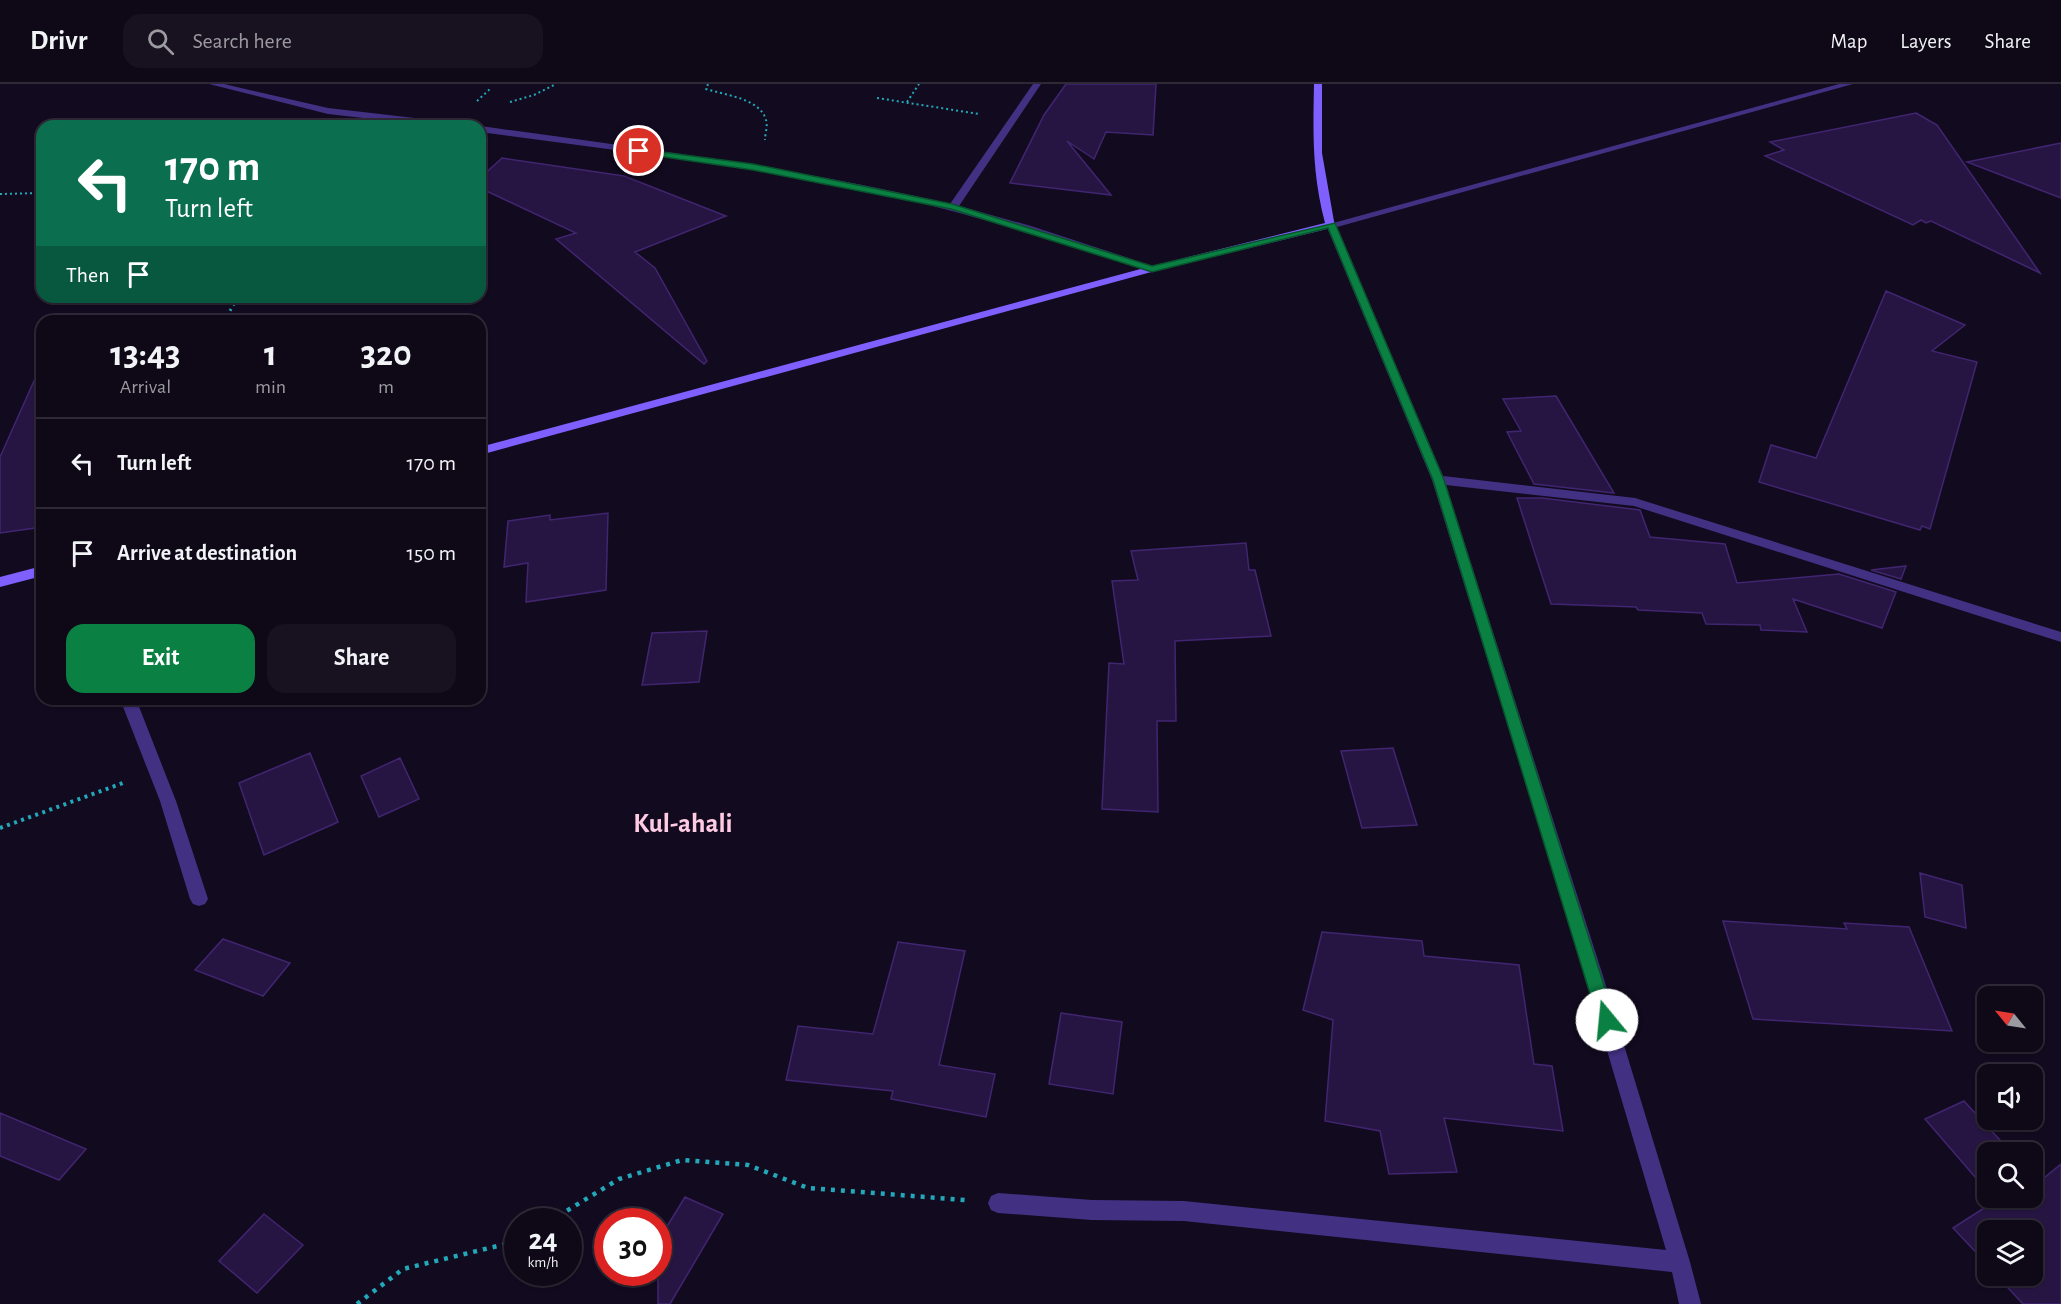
<!DOCTYPE html>
<style>
:root{--surface:#0e0817;--page:#171120;--text:#f1f3f6;--muted:#9b9aa1;--line:#2e2936;--accent:#0b8043}
body{margin:0;font-family:"Alegreya Sans",sans-serif;background:var(--page);color:var(--text);height:100vh;display:flex;flex-direction:column;font-size:22px;white-space:nowrap}
*{box-sizing:border-box;margin:0}
p{font-size:20px;color:var(--muted)}
.icon{flex:none;width:33px;height:33px;fill:none;stroke:currentColor;stroke-width:2;stroke-linecap:round;stroke-linejoin:round}
.map{position:relative;flex:1;overflow:hidden}
.details{position:absolute;left:36px;top:231px;width:450px;height:390px;display:flex;flex-direction:column;background:var(--surface);border-radius:18px;box-shadow:0 2px 4px #0004,0 0 0 2px var(--line)}
.details>*{flex:none}
.top-card{position:absolute;left:36px;top:36px;width:450px;height:183px;border-radius:18px;box-shadow:0 2px 4px #0004,0 0 0 2px var(--line);background:#0b6e4f;color:#fff;overflow:hidden}
.needle{width:39px;rotate:300deg}
.buttons{position:absolute;left:1977px;top:902px;display:grid;gap:12px}
.buttons a{display:grid;place-items:center;width:66px;height:66px;border-radius:12px;background:var(--surface);box-shadow:0 2px 4px #0004,0 0 0 2px var(--line);font-size:30px}
.speed{position:absolute;left:504px;top:1124px;display:flex;gap:12px;font-size:30px;font-weight:700;text-align:center}
.speed>*{display:grid;place-content:center;width:78px;height:78px;border-radius:50%;background:var(--surface);box-shadow:0 2px 4px #0004,0 0 0 2px var(--line);line-height:1}
.speed small{font-size:15px;font-weight:400}
.speed .limit{border:9px solid #d22;background:#fff;color:#111}
.pin{position:absolute;display:grid;place-items:center;width:51px;height:51px;color:#fff;margin:-26px;border:3px solid #fff;border-radius:50%;box-shadow:0 2px 6px #0007}
.me{position:absolute;width:66px;margin:-33px;rotate:343deg;stroke-linejoin:round;filter:drop-shadow(0 0 4px #0008)}
.turn{display:flex;align-items:center;gap:21px;height:126px;padding:0 30px;font-size:27px}
.turn .icon{width:78px;height:78px;stroke-width:2.5}
.turn b{display:block;font-size:42px;line-height:51px}
.then{display:flex;align-items:center;height:57px;padding:0 30px;background:#0003;gap:12px;font-size:22px}
.eta{display:flex;justify-content:space-evenly;align-items:center;height:102px;text-align:center}
.eta b{font-size:36px;font-weight:700;line-height:42px}
.action{display:flex;gap:12px;margin-top:auto;padding:12px 30px}
.action a{flex:1;height:69px;border-radius:18px;background:var(--accent);color:#fff;font-size:24px;font-weight:700;line-height:69px;text-align:center}
.action a+a{background:var(--page);color:var(--text)}
ul{padding:0;list-style:none}
li{display:flex;align-items:center;gap:18px;height:90px;padding:0 30px;border-top:2px solid var(--line)}
li div{flex:1}
li b{display:block;font-size:22px}
li em{font-style:normal}
header{display:flex;align-items:center;gap:36px;box-sizing:border-box;height:84px;padding:0 30px;background:var(--surface);border-bottom:2px solid var(--line)}
header strong{font-size:28px}
nav{display:flex;gap:33px;margin-inline-start:auto;font-size:21px}
.search{width:420px;height:54px;background:var(--page);display:flex;align-items:center;gap:15px;box-sizing:border-box;padding:0 21px;border-radius:18px;color:var(--muted);font-size:22px}
.map>svg:first-child{display:block}
.building{fill:#261542;stroke:#412570;stroke-width:1.5}
.lines{fill:none;stroke-linecap:round;stroke-linejoin:round}
.path-far3{stroke:#23a8b9;stroke-width:2;stroke-dasharray:2 3;stroke-linecap:butt}
.path-far2{stroke:#23a8b9;stroke-width:3;stroke-dasharray:2 4;stroke-linecap:butt}
.path-far1{stroke:#23a8b9;stroke-width:4;stroke-dasharray:3 4.5;stroke-linecap:butt}
.path{stroke:#23a8b9;stroke-width:4.5;stroke-dasharray:4 6;stroke-linecap:butt}
.street{fill:#423183;fill-rule:evenodd}
.secondary{fill:#7f60ff;fill-rule:evenodd}
.route{fill:#0b8043;stroke:#07532c;stroke-width:1.5}
.labels{text-anchor:middle;dominant-baseline:central;stroke-width:6;stroke-linejoin:round;paint-order:stroke}
.quarter-label{font-size:27px;font-weight:bold;fill:#ffcbe3;stroke:#120a1f}
</style>
<header>
<strong>Drivr</strong>
<div class="search"><svg class="icon" aria-label="search" viewBox="0 0 24 24"><circle cx="10" cy="10" r="6"/><path d="M15 15l6 6"/></svg>Search here</div>
<nav><a>Map</a><a>Layers</a><a>Share</a></nav>
</header>
<div class="map">
<svg width="2061" height="1220" viewBox="0 0 2061 1220">
<rect width="100%" height="100%" fill="#120a1f"/>
<path class="building" d="M1066 0H1156L1153 51 1106 48 1094 75 1067 57 1111 111 1010 99 1044 31Z
M1916 29 1937 41 2040 189 1931 137 1926 139 1921 136 1913 141 1765 72 1784 66 1770 58Z
M2061 59V114L1967 78Z
M502 74 624 92 726 132 635 168 655 184 707 277 704 280 556 155 576 149 480 104V94Z
M1886 207 1965 241 1932 267 1977 278 1930 445 1922 442 1920 446 1759 398 1771 361 1816 374Z
M42 279V443L0 449V373Z
M1556 312 1614 409 1534 400 1507 348 1521 347 1503 315Z
M1517 414H1542L1640 426 1650 453 1725 460 1737 499 1839 490 1896 508 1882 544 1793 515 1807 548 1761 546 1760 541 1706 540 1702 529 1638 526 1636 523 1551 520Z
M608 429 606 506 526 518 528 479 504 483 508 437 550 431V436Z
M1246 459 1249 486H1255L1271 552 1175 557 1176 637H1157L1158 728 1102 725 1109 579 1124 580 1112 497 1138 496 1131 467Z
M1906 482 1901 495 1871 486Z
M707 547 699 598 642 601 652 549Z
M1393 664 1417 741 1362 744 1341 667Z
M310 669 338 738 264 771 239 699Z
M400 674 419 715 379 733 361 692Z
M1920 789 1962 801 1966 844 1925 833Z
M1723 837 1847 845 1844 839 1909 843 1952 947 1753 935Z
M1322 848 1422 857 1424 872 1519 881 1534 980 1552 982 1563 1047 1444 1034 1457 1088 1389 1090 1380 1047 1325 1037 1333 936 1303 926Z
M223 855 290 879 263 912 195 886Z
M898 858 965 867 939 981 995 990 986 1033 891 1015 893 1007 786 996 798 942 873 950Z
M1061 929 1122 938 1113 1010 1049 1000Z
M1964 1017 2011 1068H1988V1108L1925 1035Z
M0 1029 86 1065 59 1096 0 1072Z
M2061 1080V1220H2023L1996 1191H2032V1146H1988V1181L1953 1144 1995 1117 1992 1113H2032V1091L2039 1098Z
M685 1113 723 1130 670 1220H658V1157Z
M264 1130 303 1161 257 1209 219 1177Z"/>
<g class="lines">
<path class="path-far3" d="M708 0 706 5C724 11 760 14 766 36 768 42 765 50 765 56
M877 14 979 30
M477 17 490 5
M510 18 534 11 556 0
M907 18 919 0
M0 110 42 109"/>
<path class="path-far2" d="M224 237 238 213"/>
<path class="path-far1" d="M0 744 123 699"/>
<path class="path" d="M550 1137 619 1095 682 1076 748 1081 808 1104 965 1116
M357 1220 403 1185 518 1157"/>
<path class="street" d="M209 0H224L328 24 458 39 463 42H434L328 30Z
M1033 0H1041L959 122 1031 142 1156 183V187H1148C1065 160 982 133 896 113 759 82 619 67 480 48V42C638 64 795 83 950 120Z
M1839 0H1853L1337 143 1443 392 1635 414 2061 548V558L1634 422 1446 401 1603 892 1690 1178 1701 1220H1679L1672 1188 1184 1137 1092 1136 998 1129 991 1126 988 1119 991 1112 998 1109 1092 1116 1184 1117 1666 1166 1585 892 1432 396 1326 141Z
M120 615H136L176 717 208 815 205 820 199 822 193 820 190 815 160 717Z"/>
<path class="secondary" d="M1314 0H1322V69L1335 143 1155 187 480 371V363L1148 183 1325 139C1312 89 1313 51 1314 0Z
M42 482V492L0 503V493Z"/>
</g>
<path class="route" d="M639 65 753 80 952 120 1152 182 1335 139 1444 396 1615 936 1613 941 1607 943 1601 941 1598 936 1433 396 1328 144 1152 188 951 125 753 86 636 69Z"/>
<g class="labels">
<g class="quarter-label">
<text x="683" y="739">Kul-ahali</text>
</g>
</g>
</svg>
<div class="buttons">
<a><svg class="needle" viewBox="-14 -14 28 28"><path d="M0-13l5 13h-10z" fill="#e53935"/><path d="M0 13l5-13h-10z" fill="#9b9aa1"/></svg></a>
<a><svg class="icon" aria-label="sound" viewBox="0 0 24 24"><path d="M4 9h4l5-4v14l-5-4H4zM17 9q2 3 0 6"/></svg></a>
<a><svg class="icon" aria-label="search" viewBox="0 0 24 24"><circle cx="10" cy="10" r="6"/><path d="M15 15l6 6"/></svg></a>
<a><svg class="icon" aria-label="layers" viewBox="0 0 24 24"><path d="M12 4l9 5-9 5-9-5zM3 14l9 5 9-5"/></svg></a>
</div>
<div class="speed"><div>24<small>km/h</small></div><div class="limit">30</div></div>
<div class="pin" style="left:639px;top:67px;background:#d93025"><svg class="icon" aria-label="arrive" viewBox="0 0 24 24"><path d="M6 21V4h12l-3 4 3 4H6"/></svg></div>
<svg class="me" style="left:1607px;top:936px" viewBox="-20 -20 40 40"><circle r="19" fill="#fff"/><path d="M0-13L10 11 0 6-10 11z" fill="#0b8043"/></svg>
<div class="top-card">
<div class="turn"><svg class="icon" aria-label="left" viewBox="0 0 24 24"><path d="M17 20v-9H6M10 6l-5 5 5 5"/></svg><div><b>170 m</b>Turn left</div></div>
<div class="then">Then<svg class="icon" aria-label="arrive" viewBox="0 0 24 24"><path d="M6 21V4h12l-3 4 3 4H6"/></svg></div>
</div>
<section class="details">
<div class="eta">
<div><b>13:43</b><p>Arrival</p></div>
<div><b>1</b><p>min</p></div>
<div><b>320</b><p>m</p></div>
</div>
<ul>
<li><svg class="icon" aria-label="left" viewBox="0 0 24 24"><path d="M17 20v-9H6M10 6l-5 5 5 5"/></svg><div><b>Turn left</b></div><em>170 m</em></li>
<li><svg class="icon" aria-label="arrive" viewBox="0 0 24 24"><path d="M6 21V4h12l-3 4 3 4H6"/></svg><div><b>Arrive at destination</b></div><em>150 m</em></li>
</ul>
<div class="action"><a>Exit</a><a>Share</a></div>
</section>
</div>
